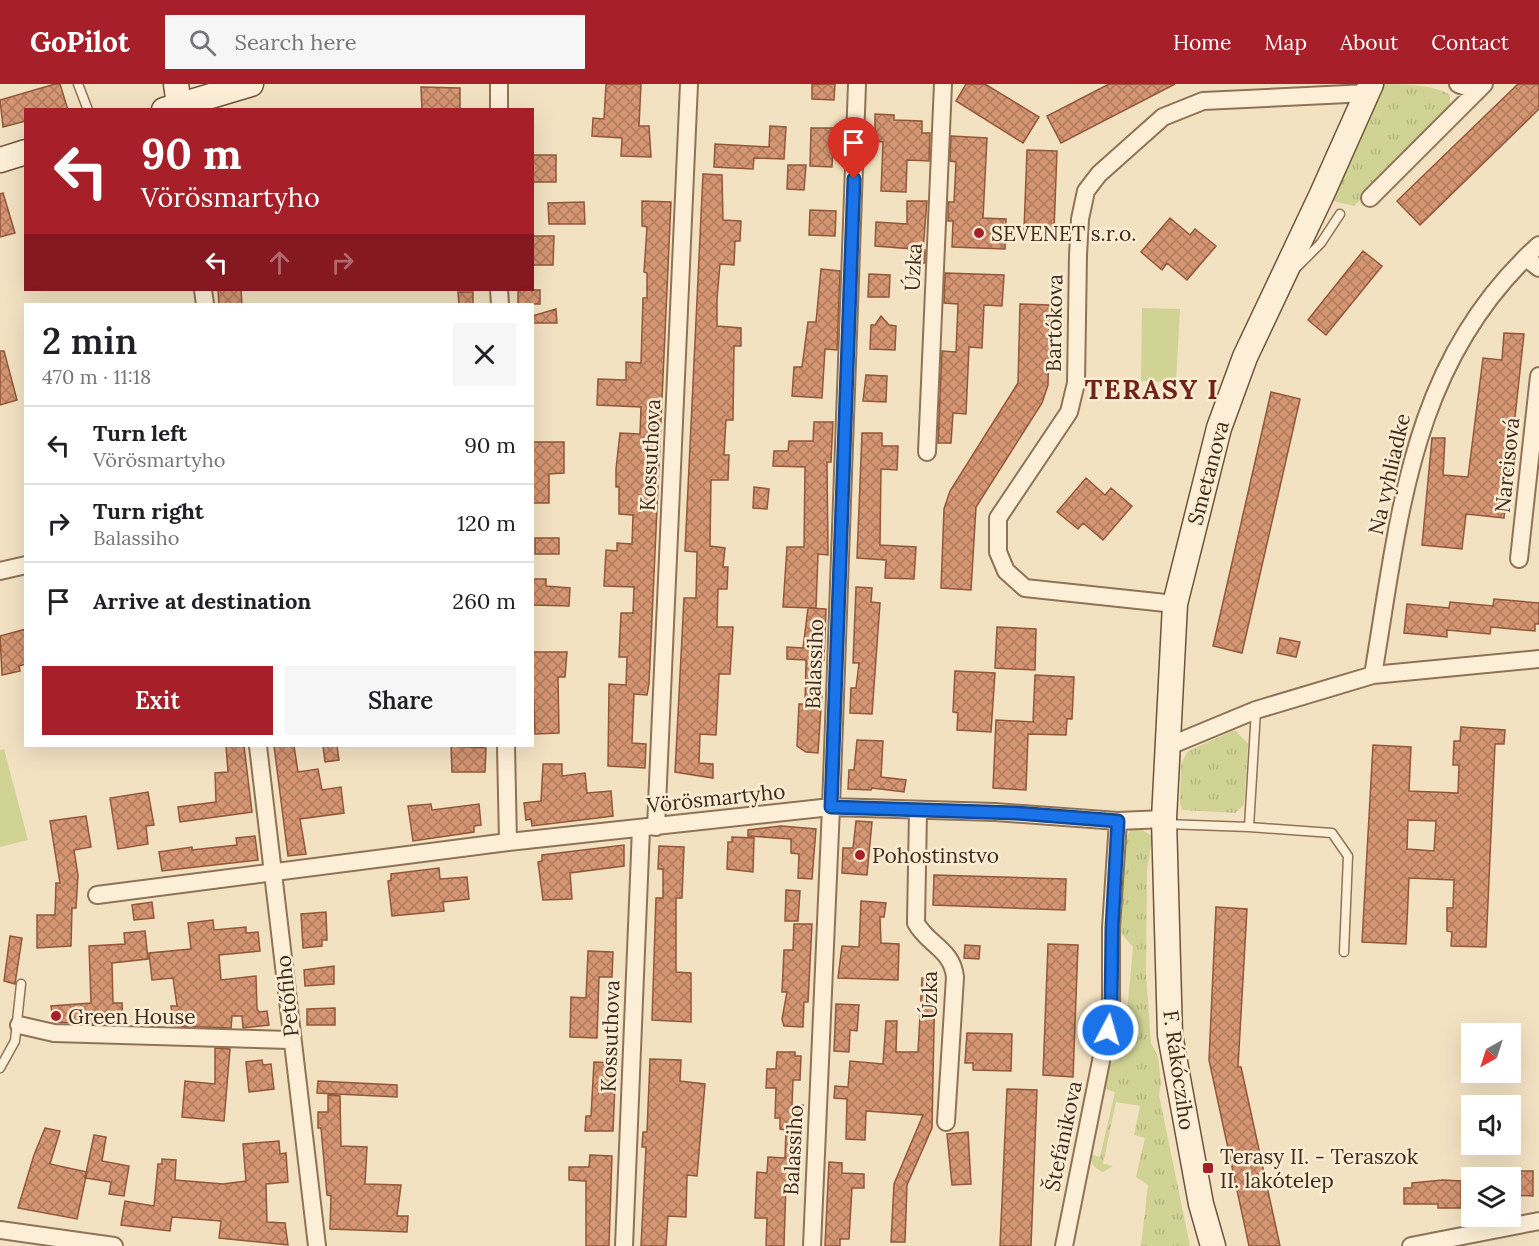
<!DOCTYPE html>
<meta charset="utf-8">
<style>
:root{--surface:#fff;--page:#f6f6f6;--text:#202124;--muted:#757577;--line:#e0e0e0;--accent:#a71f28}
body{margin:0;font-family:Lora,serif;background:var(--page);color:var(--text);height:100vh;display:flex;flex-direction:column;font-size:22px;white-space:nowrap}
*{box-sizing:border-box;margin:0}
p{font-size:20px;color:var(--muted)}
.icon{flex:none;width:33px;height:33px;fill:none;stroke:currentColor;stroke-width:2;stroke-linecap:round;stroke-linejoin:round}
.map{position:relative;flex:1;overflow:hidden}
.panel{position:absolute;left:24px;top:219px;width:510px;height:444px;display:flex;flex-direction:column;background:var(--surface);border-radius:0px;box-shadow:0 6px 24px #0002}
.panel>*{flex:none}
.top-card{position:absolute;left:24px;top:24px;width:510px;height:183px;border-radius:0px;box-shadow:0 6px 24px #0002;background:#a71f28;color:#fff;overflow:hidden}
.needle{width:39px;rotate:219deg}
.buttons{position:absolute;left:1461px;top:939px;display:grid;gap:12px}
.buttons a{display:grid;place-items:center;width:60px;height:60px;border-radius:0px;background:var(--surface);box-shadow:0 6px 24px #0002;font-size:30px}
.pin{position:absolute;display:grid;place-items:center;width:51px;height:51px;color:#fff;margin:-62px -26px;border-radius:50% 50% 50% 0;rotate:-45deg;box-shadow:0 0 6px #0007}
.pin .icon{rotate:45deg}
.me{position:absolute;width:66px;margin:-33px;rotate:6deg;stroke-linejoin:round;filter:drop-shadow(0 0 4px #0008)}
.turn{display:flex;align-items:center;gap:21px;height:126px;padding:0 18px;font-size:27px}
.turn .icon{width:78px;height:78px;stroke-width:2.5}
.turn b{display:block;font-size:42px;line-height:51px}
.lanes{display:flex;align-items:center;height:57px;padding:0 18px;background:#0003;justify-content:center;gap:30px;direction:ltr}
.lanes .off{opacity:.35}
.round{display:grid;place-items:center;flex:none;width:63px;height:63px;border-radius:0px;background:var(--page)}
.headline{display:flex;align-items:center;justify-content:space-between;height:102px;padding:0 18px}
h1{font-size:36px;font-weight:600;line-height:45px}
.primary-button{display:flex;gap:12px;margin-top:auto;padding:12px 18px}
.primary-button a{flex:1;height:69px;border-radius:0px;background:var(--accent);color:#fff;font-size:24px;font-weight:600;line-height:69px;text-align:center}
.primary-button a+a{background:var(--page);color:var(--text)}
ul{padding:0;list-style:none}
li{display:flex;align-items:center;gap:18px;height:78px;padding:0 18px;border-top:2px solid var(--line)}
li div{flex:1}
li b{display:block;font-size:22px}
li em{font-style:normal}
header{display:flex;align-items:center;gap:36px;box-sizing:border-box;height:84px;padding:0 30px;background:var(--accent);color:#fff}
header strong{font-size:28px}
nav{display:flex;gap:33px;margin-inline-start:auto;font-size:21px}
.search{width:420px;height:54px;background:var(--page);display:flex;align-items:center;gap:15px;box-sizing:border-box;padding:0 21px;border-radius:0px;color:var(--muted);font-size:22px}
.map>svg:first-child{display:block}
.grass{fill:url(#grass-tufts)}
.green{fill:#d0d394}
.building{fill:url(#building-cross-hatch);stroke:#935739;stroke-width:1.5;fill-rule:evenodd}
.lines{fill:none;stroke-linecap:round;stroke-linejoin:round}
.lane-casing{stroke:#907256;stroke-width:11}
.street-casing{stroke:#907256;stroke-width:20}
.secondary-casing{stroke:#72523a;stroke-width:27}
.lane{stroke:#fdefd7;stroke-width:8}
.street{stroke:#fdefd7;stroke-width:16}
.secondary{stroke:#fdefd7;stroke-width:24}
.route-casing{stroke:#114b97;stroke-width:15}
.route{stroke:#1a73e8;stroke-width:10}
.poi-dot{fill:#a71f28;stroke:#faecd3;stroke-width:2}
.labels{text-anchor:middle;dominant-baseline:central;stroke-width:5;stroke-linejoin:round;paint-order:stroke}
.poi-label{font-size:21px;fill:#3e2b1d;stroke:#faecd3;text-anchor:start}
.street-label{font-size:21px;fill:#3e2b1d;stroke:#faecd3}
.district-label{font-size:27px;font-weight:bold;letter-spacing:1.5px;fill:#712316;stroke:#faecd3}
</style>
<header>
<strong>GoPilot</strong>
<div class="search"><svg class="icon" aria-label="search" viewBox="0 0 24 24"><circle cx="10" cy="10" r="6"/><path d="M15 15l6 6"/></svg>Search here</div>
<nav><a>Home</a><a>Map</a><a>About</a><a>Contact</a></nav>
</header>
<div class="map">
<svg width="1539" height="1162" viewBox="0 0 1539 1162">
<defs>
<pattern id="grass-tufts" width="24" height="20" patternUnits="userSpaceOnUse" patternTransform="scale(1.5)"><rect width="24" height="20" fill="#d0d394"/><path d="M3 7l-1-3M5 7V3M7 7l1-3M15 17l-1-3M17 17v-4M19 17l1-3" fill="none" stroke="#b4b57f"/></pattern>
<pattern id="building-cross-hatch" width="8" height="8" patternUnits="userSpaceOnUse" patternTransform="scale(1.5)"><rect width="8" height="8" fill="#d69673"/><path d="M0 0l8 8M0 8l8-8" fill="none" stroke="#af7b5e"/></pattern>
</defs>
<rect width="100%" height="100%" fill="#f3e2c2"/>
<path class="grass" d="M1383 0C1405 0 1432 0 1450 11V20L1455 21 1354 122 1333 117V113Z
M1235 646 1248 660 1244 721 1235 729 1182 726 1180 719 1181 680 1188 667Z
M1138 743 1155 754 1157 760 1151 761 1147 787 1146 890 1151 959 1158 973 1161 999 1159 1011 1190 1162H1141L1148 1101 1136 1093 1145 1054 1134 1051 1140 1022 1116 1018 1103 1080 1113 1082 1103 1088C1095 1084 1090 1081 1092 1071L1100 1073 1115 1008 1105 1005 1109 982 1123 972 1133 863 1121 849 1123 758 1131 746Z"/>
<path class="green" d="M1142 224 1180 225 1176 298 1141 297Z
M4 665 28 756 0 763V666Z"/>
<path class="building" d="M55 0H60L68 26H26V37L3 43 0 16Z
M606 0H641L639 42H649L651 73 621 72 622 54 592 52 593 34 604 35Z
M812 0H835L834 16 812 15Z
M966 0H985L1039 33 1023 59 956 17Z
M1109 0H1175L1061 59 1047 32Z
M1518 0H1539V25L1420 141 1397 117Z
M421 3 460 4V26H422Z
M875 30 894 31V36L922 37V49H930L929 77 907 76 906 108 881 107 883 58 875 57Z
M770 42 786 43 784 75 754 74 753 85 714 83 715 60 769 63Z
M811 44H834L832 83 810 82Z
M951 52 987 54 983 134 1006 135 1005 165 952 163 953 137H948V118H954L956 78 950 77Z
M1027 66 1057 67 1054 147 1024 146Z
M532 71H556V98H532Z
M788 81H806L804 106 787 105Z
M703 90 722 91 723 136 741 137 740 157H735L734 181 720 180 717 215V242L741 244V262H734L733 336H726L724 371H729L728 396H711L710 462 725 464 723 483H728L727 505H718L717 543H733L730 590H719L716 651 700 650 699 679 713 680V694L675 688 684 514H696L697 468 685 467Z
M3 109 15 149 0 153V110Z
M642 117 671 118 649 600 647 611 634 610 632 659 646 660 645 684 608 682 609 600 626 601 627 573H619L621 529H633L634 503 604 502 606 466 617 467V459L632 460 633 431 619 430V403H616V385L620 349 640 350 641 323 597 321 598 295 626 296V278L641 279 643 214H647V189L644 188 647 143 642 142Z
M907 117H927L923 166H925V179H912L913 165 875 162 876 138 907 140Z
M584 118 585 140H549L548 119Z
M810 126 836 127 835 152 809 151Z
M1170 134 1190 151 1195 145 1216 162 1187 196 1167 179 1162 186 1141 168Z
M532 152H554L553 181H532Z
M1363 167 1382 182 1326 251 1308 236Z
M821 185 840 187 837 266 825 265 822 314 792 312 794 283H802L808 238H816Z
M945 189 1004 191 1002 222 984 221 982 264 969 263 966 330 953 329 951 359H938L942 267 956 268 958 220 944 219Z
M869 190 890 191 889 213H868Z
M218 206H241L242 220H219Z
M518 206H540V220H518Z
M458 208H473V220H459Z
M1020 220 1050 221 1048 301 1042 319 976 423 971 506 941 504 944 425 950 407 1018 299Z
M556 225 557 239H532V232Z
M881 232 889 241 896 242 895 266 870 265 871 241H875Z
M1504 249 1524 250 1504 434 1466 430 1462 465 1422 461 1432 354H1445L1443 391 1468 393 1483 274 1502 276Z
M0 267H4L17 316 0 321Z
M866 291 887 292 886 318 863 317Z
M1271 308 1300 315 1242 569 1213 562Z
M814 338H833L831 378H827L828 471 818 470 816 524 783 523 787 463H804L805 383 773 382 774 367H788L789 357H813Z
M862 349H882V362H898L897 386 881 385 880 461 916 463 914 495 885 494 886 476 857 474Z
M532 358H564V389L549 390V419H532Z
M1086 394 1105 411 1111 404 1132 422 1103 456 1083 439 1078 445 1057 428Z
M754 403 769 405 767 425 753 424Z
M535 454H559V470H535Z
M532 495H546V502L570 504 569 522 532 521Z
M856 503 872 504 871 518 880 519 872 630 850 629 851 604H856L859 579H853Z
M1494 515 1539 519V540H1535V547L1491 543 1490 550 1447 546V553L1404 549 1407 520 1449 524 1450 518 1493 522Z
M808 524 826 525 824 576H819L818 609H822L818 669 806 668 797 662 799 620H805L806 576 787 575V563L803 564Z
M997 543 1036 545 1035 586 995 584Z
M26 545V580L19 582 20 587 2 591 0 552Z
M1280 554 1300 558 1296 573 1277 569Z
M532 568H567L565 593H558L559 649 535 650Z
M955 587 995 589 991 648 957 646 958 629 953 628Z
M1035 591 1074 593 1072 635H1067L1066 651 1028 650 1026 706 993 704 996 636 1033 638Z
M1461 643 1505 646 1504 660H1495L1486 863 1451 862 1452 848 1447 847V824H1453L1454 796 1409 794 1406 860 1362 858 1373 661 1411 663 1409 707 1458 709 1459 681H1453L1454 657H1460ZM1408 736 1436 737 1434 767 1407 765Z
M857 656 883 657 881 693 906 696 904 708 872 704 871 706 848 705 849 686H854Z
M226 662H244L252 728 180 738 178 723 216 718 215 689 228 688Z
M274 662H294L298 688 318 685 322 706 341 703 344 729 300 735 306 770 288 772Z
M323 662H337L339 676 325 678Z
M451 662 486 664 485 688H452Z
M543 680H562V692L585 689 587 709 611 707 613 732 532 742 531 735 526 736 524 719 541 717Z
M148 708 154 741 146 742 148 760 118 765 110 714Z
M431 720 432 726 479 720 481 741 474 742V748L413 757 408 722Z
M86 732 91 763 74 766 78 791 76 824H72L71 862 37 864V831H55L56 799H60L50 737Z
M856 737 872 738 867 791 842 789 843 764H853Z
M781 742 816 745 812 795 798 794 799 770 791 769V755L748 752V746Z
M255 752 258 776 162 787 159 768 192 763V766L237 761 236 754Z
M732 753 754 754 753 788 727 785 728 758H732Z
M624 761V782L570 789 572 815 543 816 538 778 542 777V771Z
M659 762 684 763 682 814H676V888L691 889V938L652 936 656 814H663V785H658Z
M439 784 440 795 467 793 469 815 443 818 444 827 392 832 388 797 391 796V790Z
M934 791 1066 795 1065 826 933 821Z
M786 806 800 807 798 837H785Z
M861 817 886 819 884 833H880L881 859 899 860 898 896 838 894 842 862 859 863Z
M152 818 154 834 134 836 132 821Z
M1216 823 1247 825 1238 983H1241L1280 1162H1249L1209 976Z
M326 828 327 856H322V862L303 864 301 830Z
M213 836 214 846 246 843V849L258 848 260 867 219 871 221 896 256 892 257 925 259 928 267 927 269 941 243 944 242 932H232L231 944 174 942 171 922H177L173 894 152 896 149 869 191 865 188 839Z
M794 840H812L808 918H804L803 943 784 942 782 935 787 908H782L784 866H793Z
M145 847 148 875 112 879 113 919H122L123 941 53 938 51 922 91 919 89 862 125 860 124 849Z
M10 852 22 854 15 900 4 897Z
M1048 860 1078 861 1073 993 1043 991Z
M965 861 980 862 979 875 964 874Z
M588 867 613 868 612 893H599L597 954 570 953 571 913 586 914Z
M334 882V900L305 902 304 886Z
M922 894H935L932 1044 907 1101 905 1158H891L894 1100 923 1031 866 1027 865 1056 846 1055 847 1015 834 1014 835 1002 848 1003 850 977 883 980 886 937H897L896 968H918Z
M836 920 859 921 857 947 850 946 849 968 834 967Z
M335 924V941H307V925Z
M967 949 1012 950 1011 987 973 986V979H965Z
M215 964 230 965 224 1037 182 1033 185 997 215 1000Z
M777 968H795V972H801L800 996H793L792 1021H803L801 1060H798L795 1099H786L784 1162H766L767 1134H755L757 1088 767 1089 768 1073 785 1074 786 1046 780 1045V1034H775L776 1004H766L767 985H776Z
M650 975 681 976 680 997 705 1000 697 1092 687 1091 686 1133 668 1132 666 1162H641L646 1063H642L643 1048H647Z
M262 976 263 981 271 980 274 1005 249 1008 246 978Z
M594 978 616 979 613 1047H585L586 1032H591Z
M318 997 397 1001V1013L317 1009Z
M1007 1005 1037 1006 1031 1162H1000Z
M328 1011 340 1012 341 1062 367 1063 365 1100 401 1101 397 1132H408L407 1148 330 1145 331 1112 327 1111 321 1044H318V1028H328Z
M45 1044 60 1047 50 1080 87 1088 77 1135 18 1124 34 1071Z
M968 1048 971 1100 952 1101 947 1050Z
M94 1051 106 1053 102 1077 129 1082 124 1112 109 1110 111 1098 85 1094Z
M279 1057 280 1070 286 1069 288 1098 266 1100 267 1138 285 1139 288 1161 219 1154 221 1137 172 1133 170 1147 121 1141 125 1117 154 1122 158 1080H162V1075L176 1076 175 1096 223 1100 246 1097 243 1060Z
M590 1071 612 1072 609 1162H586V1097L569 1096V1083H589Z
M829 1078 842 1079V1089L864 1090V1104H852L849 1155H840V1162H825Z
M1511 1087H1533V1112L1511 1111Z
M1443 1096 1461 1097V1124H1438V1120H1404V1104H1412V1099Z"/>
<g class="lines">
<defs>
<path id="lane" d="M78 0 88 26
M1297 183 1321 159 1340 130
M1165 740 1249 743 1256 626
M1249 743 1332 749 1348 772 1344 868
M0 984 15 957 21 900"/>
<path id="street" d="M1458 0 1477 7
M499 26V0
M1370 114 1484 0
M1526 174 1539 184
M203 206 205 220
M499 206 500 220
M927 368 943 0
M1519 475 1539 292
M0 487 26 481
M1175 520 1025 504 1006 487 998 468V434L1069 328 1076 299 1078 171 1080 135 1086 107 1099 90 1163 33 1203 17 1368 9
M1373 591C1400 431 1410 277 1539 161
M258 662 317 1162
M506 662 508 758
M1169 662 1256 626 1373 591 1539 575
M918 727 916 839C928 861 952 865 955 893L946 1038
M656 743 689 0
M97 811 508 758 831 723 995 728 1118 737 1164 735
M19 941 54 949 291 956
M0 1146 114 1162
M624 1162 641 744
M812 1162 831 723 857 0
M1064 1162 1111 927V844L1118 737
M1411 1162 1539 1137"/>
<path id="secondary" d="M176 0 179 21
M164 26 251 0
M0 76 26 68
M1213 1162 1201 1120 1170 951 1164 735 1175 520 1219 344 1245 273 1322 110 1371 0"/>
</defs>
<use href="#lane" class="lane-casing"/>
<use href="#street" class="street-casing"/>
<use href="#secondary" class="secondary-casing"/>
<use href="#lane" class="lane"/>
<use href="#street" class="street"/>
<use href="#secondary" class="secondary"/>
</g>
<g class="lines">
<defs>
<path id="route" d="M854 95 831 723 1016 729 1118 737 1112 844 1111 927 1108 946"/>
</defs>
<use href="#route" class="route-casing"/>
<use href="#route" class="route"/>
</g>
<g class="poi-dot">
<circle cx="979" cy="149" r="6"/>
<circle cx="860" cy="771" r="6"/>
<circle cx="56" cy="932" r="6"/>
<rect x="1202" y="1078" width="12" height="12" rx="3"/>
</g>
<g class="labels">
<g class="poi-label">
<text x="991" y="149">SEVENET s.r.o.</text>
<text x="872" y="771">Pohostinstvo</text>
<text x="68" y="932">Green House</text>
<text x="1220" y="1072">Terasy II. - Teraszok<tspan x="1220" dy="24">II. lakótelep</tspan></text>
</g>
<g class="street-label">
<text transform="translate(913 183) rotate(-87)">Úzka</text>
<text transform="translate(1054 239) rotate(-89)">Bartókova</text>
<text transform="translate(650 371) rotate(-87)">Kossuthova</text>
<text transform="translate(1507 381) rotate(-84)">Narcisová</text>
<text transform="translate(1208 389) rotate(-75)">Smetanova</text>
<text transform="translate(1389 390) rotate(-77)">Na vyhliadke</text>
<text transform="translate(814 580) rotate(-88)">Balassiho</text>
<text transform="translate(716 714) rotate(-6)">Vörösmartyho</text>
<text transform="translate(929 911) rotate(-90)">Úzka</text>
<text transform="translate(287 912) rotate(-96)">Petőfiho</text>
<text transform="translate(610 952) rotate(-88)">Kossuthova</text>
<text transform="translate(1179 986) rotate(82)">F. Rákócziho</text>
<text transform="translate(1063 1052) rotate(-78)">Štefánikova</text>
<text transform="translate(793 1066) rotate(-87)">Balassiho</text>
</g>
<g class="district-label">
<text x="1152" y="305">TERASY I</text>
</g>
</g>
</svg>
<div class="buttons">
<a><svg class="needle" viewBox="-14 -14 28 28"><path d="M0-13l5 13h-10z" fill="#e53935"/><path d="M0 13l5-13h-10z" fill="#757577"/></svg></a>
<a><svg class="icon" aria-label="sound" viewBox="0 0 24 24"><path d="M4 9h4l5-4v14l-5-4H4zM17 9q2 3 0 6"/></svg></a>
<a><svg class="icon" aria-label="layers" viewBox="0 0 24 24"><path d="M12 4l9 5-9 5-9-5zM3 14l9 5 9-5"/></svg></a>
</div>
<div class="pin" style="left:854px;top:95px;background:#d93025"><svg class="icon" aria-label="arrive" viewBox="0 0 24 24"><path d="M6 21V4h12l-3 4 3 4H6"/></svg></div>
<svg class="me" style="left:1108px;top:946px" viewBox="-20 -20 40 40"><circle r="17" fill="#1a73e8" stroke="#fff" stroke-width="3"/><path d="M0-11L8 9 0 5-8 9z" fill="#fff"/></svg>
<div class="top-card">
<div class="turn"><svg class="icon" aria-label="left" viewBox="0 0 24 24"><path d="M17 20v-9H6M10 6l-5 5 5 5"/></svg><div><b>90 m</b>Vörösmartyho</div></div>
<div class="lanes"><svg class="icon" aria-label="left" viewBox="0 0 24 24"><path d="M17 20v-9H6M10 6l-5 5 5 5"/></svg><svg class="icon off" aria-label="ahead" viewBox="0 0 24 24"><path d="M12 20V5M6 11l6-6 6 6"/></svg><svg class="icon off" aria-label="right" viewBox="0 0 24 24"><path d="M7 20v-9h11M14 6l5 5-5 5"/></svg></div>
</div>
<section class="panel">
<div class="headline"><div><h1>2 min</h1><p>470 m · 11:18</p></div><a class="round"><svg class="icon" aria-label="close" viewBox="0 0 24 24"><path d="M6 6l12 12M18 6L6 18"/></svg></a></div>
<ul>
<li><svg class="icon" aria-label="left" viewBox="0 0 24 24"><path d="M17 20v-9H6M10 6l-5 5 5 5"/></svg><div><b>Turn left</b><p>Vörösmartyho</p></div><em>90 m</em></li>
<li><svg class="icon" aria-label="right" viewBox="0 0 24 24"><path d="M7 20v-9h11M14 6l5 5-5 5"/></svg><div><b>Turn right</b><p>Balassiho</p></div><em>120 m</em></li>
<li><svg class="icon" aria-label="arrive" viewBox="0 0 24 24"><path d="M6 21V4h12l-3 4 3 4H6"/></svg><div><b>Arrive at destination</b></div><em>260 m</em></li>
</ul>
<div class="primary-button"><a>Exit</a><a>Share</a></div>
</section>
</div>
